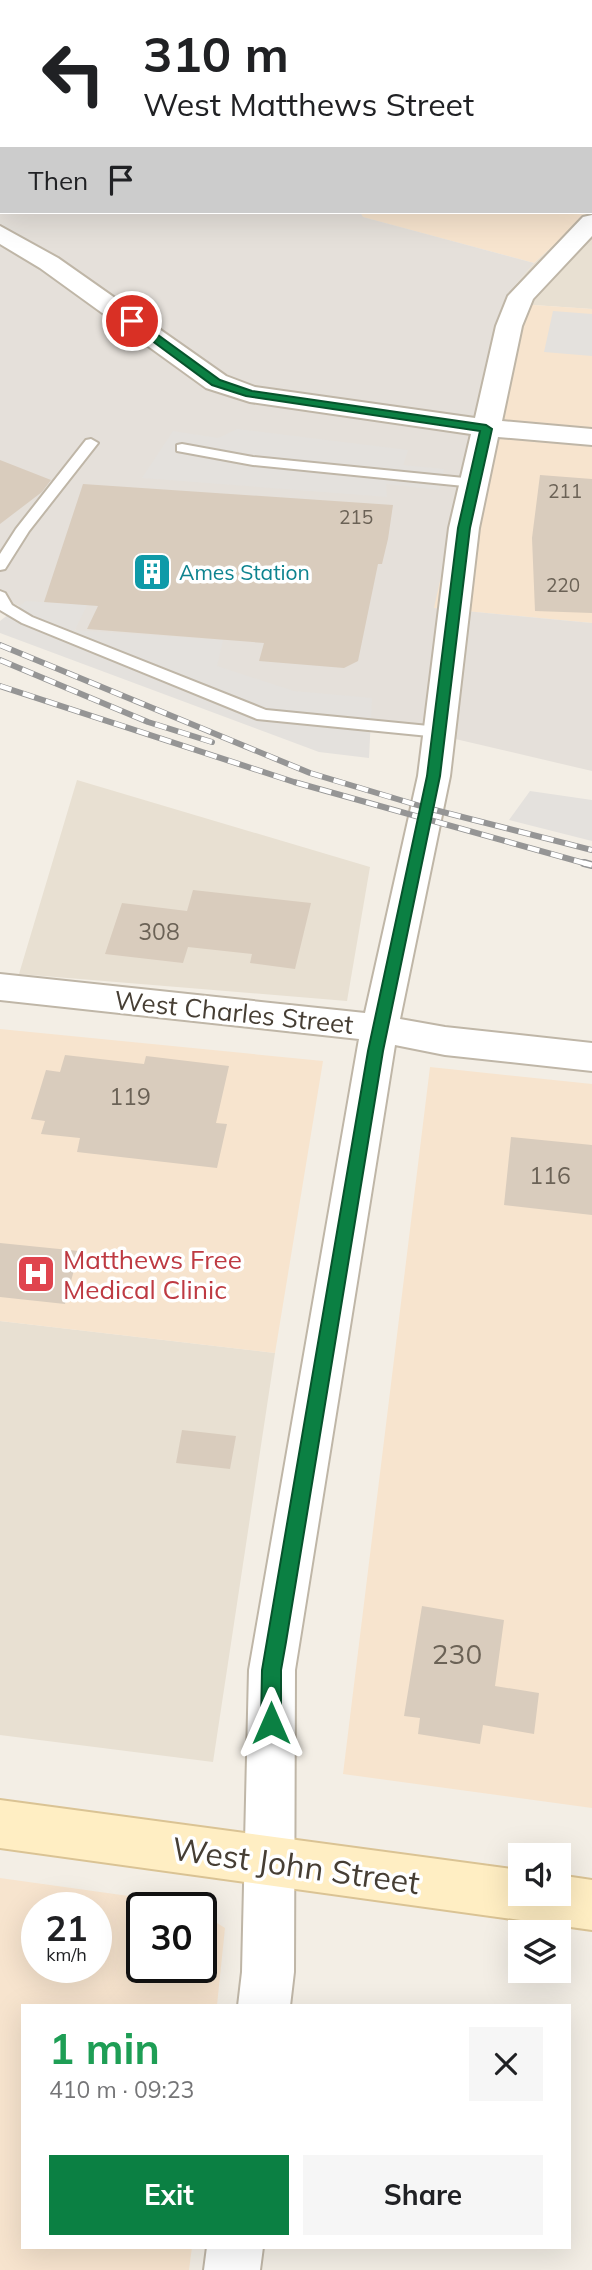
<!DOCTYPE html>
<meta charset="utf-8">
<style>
:root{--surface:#fff;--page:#f6f6f6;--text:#202124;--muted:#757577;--accent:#0b8043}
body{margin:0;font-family:Mulish,sans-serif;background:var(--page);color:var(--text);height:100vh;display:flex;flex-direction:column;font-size:26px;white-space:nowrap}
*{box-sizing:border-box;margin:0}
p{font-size:23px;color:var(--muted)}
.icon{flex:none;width:38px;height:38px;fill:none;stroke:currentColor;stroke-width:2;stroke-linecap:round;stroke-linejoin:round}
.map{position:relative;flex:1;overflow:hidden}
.drawer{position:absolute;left:21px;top:2004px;width:550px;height:245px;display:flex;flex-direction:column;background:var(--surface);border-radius:0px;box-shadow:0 7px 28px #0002}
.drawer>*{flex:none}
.top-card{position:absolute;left:0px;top:0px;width:593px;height:214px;box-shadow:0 7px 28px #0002;background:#fff;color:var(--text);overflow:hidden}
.fabs{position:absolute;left:508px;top:1843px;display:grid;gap:14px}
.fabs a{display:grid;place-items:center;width:63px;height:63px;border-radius:0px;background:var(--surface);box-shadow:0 7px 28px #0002;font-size:35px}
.speed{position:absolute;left:21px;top:1892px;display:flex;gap:14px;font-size:35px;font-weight:700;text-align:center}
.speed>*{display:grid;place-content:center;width:91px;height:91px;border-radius:50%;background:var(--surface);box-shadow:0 7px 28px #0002;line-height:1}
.speed small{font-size:18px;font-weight:400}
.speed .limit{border:4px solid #111;border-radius:10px;background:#fff;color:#111}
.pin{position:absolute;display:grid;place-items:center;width:60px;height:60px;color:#fff;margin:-30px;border:4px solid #fff;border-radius:50%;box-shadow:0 2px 7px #0007}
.me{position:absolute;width:77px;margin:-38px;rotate:0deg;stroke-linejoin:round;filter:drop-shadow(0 0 5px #0008)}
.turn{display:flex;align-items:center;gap:24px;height:147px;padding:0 28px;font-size:32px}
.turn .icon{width:91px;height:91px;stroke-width:2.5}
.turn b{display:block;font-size:49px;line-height:60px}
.then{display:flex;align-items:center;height:66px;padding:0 28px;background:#0003;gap:14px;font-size:26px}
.round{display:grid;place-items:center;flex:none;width:74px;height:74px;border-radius:0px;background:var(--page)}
.head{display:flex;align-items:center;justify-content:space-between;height:119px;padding:0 28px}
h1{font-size:42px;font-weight:700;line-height:52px;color:#1e9e55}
.cta{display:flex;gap:14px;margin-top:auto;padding:14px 28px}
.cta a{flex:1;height:80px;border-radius:0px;background:var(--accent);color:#fff;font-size:28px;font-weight:700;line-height:80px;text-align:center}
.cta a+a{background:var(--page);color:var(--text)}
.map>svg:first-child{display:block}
.residential{fill:#e8e0d2}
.commercial{fill:#f7e4ce;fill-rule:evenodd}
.industrial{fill:#e5e0da}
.parking{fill:#e4e1dd}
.building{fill:#d9ccbd}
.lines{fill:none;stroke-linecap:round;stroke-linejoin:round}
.service-casing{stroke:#bfb6a7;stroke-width:4}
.minor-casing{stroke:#bfb6a7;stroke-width:4}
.secondary-casing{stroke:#dac394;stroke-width:4}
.service{fill:#fff;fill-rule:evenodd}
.minor{fill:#fff;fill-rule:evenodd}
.secondary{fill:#ffeec3;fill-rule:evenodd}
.rail-far1-casing{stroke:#959595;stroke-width:6}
.rail-casing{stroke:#959595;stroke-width:8}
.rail-far1{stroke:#fff;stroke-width:4.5;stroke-dasharray:12;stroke-linecap:butt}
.rail{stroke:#fff;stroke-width:5;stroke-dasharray:16;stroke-linecap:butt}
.route{fill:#0b8043;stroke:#07532c;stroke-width:2}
.labels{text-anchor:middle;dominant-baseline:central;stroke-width:7;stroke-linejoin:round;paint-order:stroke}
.far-number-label{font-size:19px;fill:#6b6256}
.far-culture-label{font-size:21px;fill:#0d838f;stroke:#fff;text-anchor:start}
.number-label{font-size:23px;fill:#6b6256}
.street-label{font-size:26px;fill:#463e34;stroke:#fff}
.health-label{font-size:26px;fill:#be3a42;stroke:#fff;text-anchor:start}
.near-number-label{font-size:28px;fill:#6b6256}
.near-street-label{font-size:32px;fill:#463e34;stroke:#fff}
</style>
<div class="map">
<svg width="592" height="2270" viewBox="0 0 592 2270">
<rect width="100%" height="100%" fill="#f3eee5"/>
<path class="residential" d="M592 209V309L506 303 512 289 534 263Z
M77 780 370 867 347 1001 19 974Z
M0 1321 275 1353 213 1762 0 1735Z"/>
<path class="commercial" d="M360 212H590L534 263 362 217Z
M506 303 592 309V623L433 608 498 320Z
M0 1029 323 1061 275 1353 0 1321Z
M430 1067 592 1084V1808L343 1774Z
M0 1878 186 1904 191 1907 142 1908V1967H201V1913L225 1928 217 2005 23 2006V2247H192L189 2270H0ZM37 1908H96V1967H37Z"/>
<path class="industrial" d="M0 0H592V155V2H2V212H360L363 217 534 263 512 289 498 320 434 608 592 623V771L267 695 114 646 0 598Z"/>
<path class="parking" d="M553 311 592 314V356L544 352Z
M237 429 408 450 403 465 444 469 439 490 386 484 387 497 142 478 173 431 218 438Z
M26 601 87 605 75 630 223 640 217 666 294 691 372 698 369 758 319 752 0 633V621Z
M530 791 592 800V841L509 820Z"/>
<path class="building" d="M0 460 51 480 42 492 0 524Z
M540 475 592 479V613L535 611 532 538Z
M83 484 393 505 388 539 382 564H378L358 661 344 668 259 661 264 643 87 629 98 606 44 602Z
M193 890 311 903 295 969 250 963 252 954 188 947 183 963 105 954 122 903 187 911Z
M65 1055 144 1064 146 1056 229 1066 216 1123 227 1124 217 1168 77 1152 80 1138 41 1134 45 1121 31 1119 46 1070 60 1072Z
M511 1137 592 1145V1215L504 1205Z
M0 1243 79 1251 65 1304 0 1297Z
M182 1430 236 1436 230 1469 176 1463Z
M422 1606 504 1620 495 1686 539 1693 534 1734 483 1725 480 1744 418 1734 420 1718 404 1716Z"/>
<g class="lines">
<defs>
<path id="service" d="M91 439 98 443 29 531 5 569 0 570V554L16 529 86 440Z
M182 444 253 457 474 479 481 483 474 487 253 465 177 451V445Z
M0 591 5 593 12 605 32 617 266 710 439 727 447 732 439 737 257 719 22 623 0 610Z"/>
<path id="minor" d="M546 0H571L572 2H548Z
M592 215V236L533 299 522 326 502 421 592 429V445L498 437 479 528 450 776 400 1019 445 1027 592 1043V1071L445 1055 395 1045 295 1670 294 1972 290 2006H238L242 1972 249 1670 359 1039 0 1000V974L365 1013 418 776 449 528 471 434 250 402 206 388 40 268 0 244V226L58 258 226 376 255 387 475 418 496 326 508 296 583 217Z
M207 2247H263L260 2270H204Z"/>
<path id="secondary" d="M0 1800 520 1870V1894H558V1875L592 1880V1930L0 1848Z"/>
</defs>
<use href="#service" class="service-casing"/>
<use href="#minor" class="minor-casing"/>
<use href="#secondary" class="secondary-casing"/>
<use href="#service" class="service"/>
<use href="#minor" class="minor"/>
<use href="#secondary" class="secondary"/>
<defs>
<path id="rail-far1" d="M0 645 310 773 427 808 592 850
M0 660 148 722 212 742
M0 686 294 782 591 865"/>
<path id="rail" d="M584 863 592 865"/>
</defs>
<use href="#rail-far1" class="rail-far1-casing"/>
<use href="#rail" class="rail-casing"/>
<use href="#rail-far1" class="rail-far1"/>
<use href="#rail" class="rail"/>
</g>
<path class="route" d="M128 319H136L220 380 252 391 486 425 492 429 470 528 440 776 383 1051 286 1642 281 1670V1723L278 1729 271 1732 264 1729 261 1723 262 1670 368 1051 427 776 458 528 480 431 246 396 212 385 128 323Z"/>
<defs>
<symbol id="building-square" viewBox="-11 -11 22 22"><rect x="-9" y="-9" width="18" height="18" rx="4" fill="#0f9aa8" stroke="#fff"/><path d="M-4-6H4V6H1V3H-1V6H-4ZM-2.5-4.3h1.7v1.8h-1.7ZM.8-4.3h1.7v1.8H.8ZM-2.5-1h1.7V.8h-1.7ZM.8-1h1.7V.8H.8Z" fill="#fff"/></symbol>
<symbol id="hospital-square" viewBox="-11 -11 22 22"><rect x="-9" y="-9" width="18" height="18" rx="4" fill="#e0444e" stroke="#fff"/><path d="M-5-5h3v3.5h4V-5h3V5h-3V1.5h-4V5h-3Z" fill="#fff"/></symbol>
</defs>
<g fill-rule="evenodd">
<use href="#building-square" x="130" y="550" width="44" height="44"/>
<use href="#hospital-square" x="14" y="1252" width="44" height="44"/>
</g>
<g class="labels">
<g class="far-number-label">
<text x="565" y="491">211</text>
<text x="356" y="517">215</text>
<text x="563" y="585">220</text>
</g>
<g class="far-culture-label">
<text x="179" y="572">Ames Station</text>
</g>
<g class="number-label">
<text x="159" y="931">308</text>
<text x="130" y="1096">119</text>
<text x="550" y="1175">116</text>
</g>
<g class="street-label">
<text transform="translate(234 1012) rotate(6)">West Charles Street</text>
</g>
<g class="health-label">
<text x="63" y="1259">Matthews Free<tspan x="63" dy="30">Medical Clinic</tspan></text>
</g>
<g class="near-number-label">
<text x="457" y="1653">230</text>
</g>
<g class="near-street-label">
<text transform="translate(296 1865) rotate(8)">West John Street</text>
</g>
</g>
</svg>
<div class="fabs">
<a><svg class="icon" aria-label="sound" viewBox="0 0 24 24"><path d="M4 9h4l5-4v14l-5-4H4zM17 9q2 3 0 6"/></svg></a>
<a><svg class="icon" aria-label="layers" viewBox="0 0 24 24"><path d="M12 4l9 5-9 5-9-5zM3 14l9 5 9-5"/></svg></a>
</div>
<div class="speed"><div>21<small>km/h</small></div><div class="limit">30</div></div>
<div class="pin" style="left:132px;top:321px;background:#d93025"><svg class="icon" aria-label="arrive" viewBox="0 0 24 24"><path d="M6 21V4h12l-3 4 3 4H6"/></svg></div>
<svg class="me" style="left:271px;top:1723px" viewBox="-20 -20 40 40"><path d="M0-17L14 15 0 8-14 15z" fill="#0b8043" stroke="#fff" stroke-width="4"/></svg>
<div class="top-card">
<div class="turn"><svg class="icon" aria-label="left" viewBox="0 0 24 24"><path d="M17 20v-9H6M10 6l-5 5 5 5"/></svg><div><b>310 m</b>West Matthews Street</div></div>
<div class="then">Then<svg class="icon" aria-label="arrive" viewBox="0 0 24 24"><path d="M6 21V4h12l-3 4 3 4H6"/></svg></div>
</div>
<section class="drawer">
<div class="head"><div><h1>1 min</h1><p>410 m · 09:23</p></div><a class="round"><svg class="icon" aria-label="close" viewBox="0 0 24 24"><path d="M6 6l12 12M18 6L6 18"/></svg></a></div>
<div class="cta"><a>Exit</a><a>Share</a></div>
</section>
</div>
